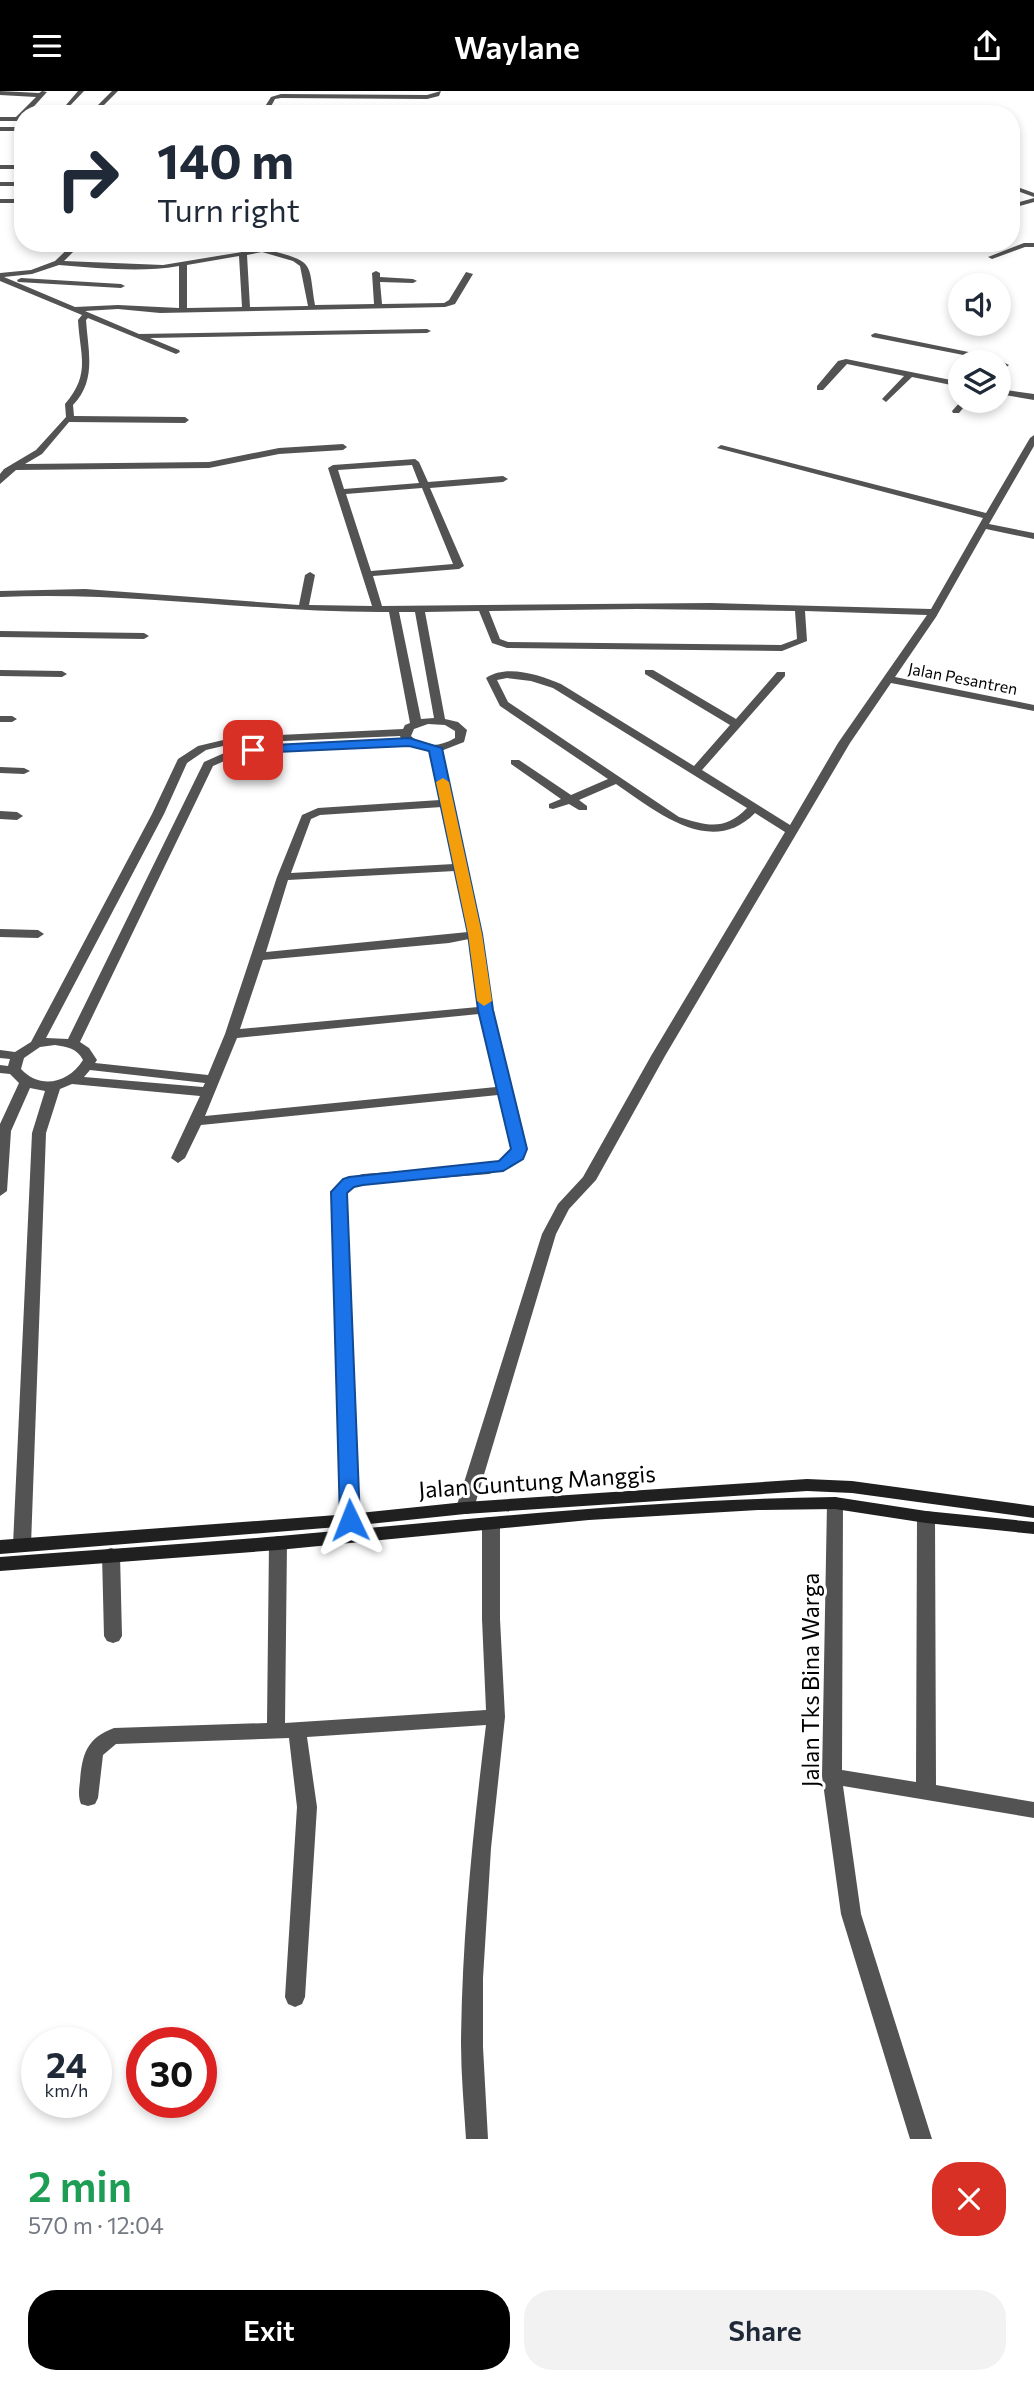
<!DOCTYPE html>
<meta charset="utf-8">
<style>
:root{--surface:#fff;--page:#f2f2f3;--text:#1f2937;--muted:#747a83;--accent:#000}
body{margin:0;font-family:Commissioner,sans-serif;background:var(--page);color:var(--text);height:100vh;display:flex;flex-direction:column;font-size:26px;white-space:nowrap}
*{box-sizing:border-box;margin:0}
p{font-size:23px;color:var(--muted)}
.icon{flex:none;width:38px;height:38px;fill:none;stroke:currentColor;stroke-width:2;stroke-linecap:round;stroke-linejoin:round}
.map{position:relative;height:2048px;overflow:hidden}
.details{display:flex;flex-direction:column;background:var(--surface);flex:1}
.details>*{flex:none}
.guide{position:absolute;left:14px;top:14px;width:1006px;height:147px;border-radius:28px;box-shadow:0 4px 10px #0003;background:#fff;color:var(--text);overflow:hidden}
.buttons{position:absolute;left:948px;top:182px;display:grid;gap:14px}
.buttons a{display:grid;place-items:center;width:63px;height:63px;border-radius:50%;background:var(--surface);box-shadow:0 4px 10px #0003;font-size:35px}
.speed{position:absolute;left:21px;top:1936px;display:flex;gap:14px;font-size:35px;font-weight:700;text-align:center}
.speed>*{display:grid;place-content:center;width:91px;height:91px;border-radius:50%;background:var(--surface);box-shadow:0 4px 10px #0003;line-height:1}
.speed small{font-size:18px;font-weight:400}
.speed .limit{border:10px solid #d22;background:#fff;color:#111}
.pin{position:absolute;display:grid;place-items:center;width:60px;height:60px;color:#fff;margin:-30px;border-radius:14px;box-shadow:0 4px 10px #0006}
.me{position:absolute;width:77px;margin:-38px;rotate:358deg;stroke-linejoin:round;filter:drop-shadow(0 0 5px #0008)}
.turn{display:flex;align-items:center;gap:24px;height:147px;padding:0 28px;font-size:32px}
.turn .icon{width:91px;height:91px;stroke-width:2.5}
.turn b{display:block;font-size:49px;line-height:60px}
.round{display:grid;place-items:center;flex:none;width:74px;height:74px;border-radius:28px;background:var(--page)}
.summary{display:flex;align-items:center;justify-content:space-between;height:119px;padding:0 28px}
h1{font-size:42px;font-weight:600;line-height:52px;color:#1e9e55}
.cta{display:flex;gap:14px;margin-top:auto;padding:14px 28px}
.cta a{flex:1;height:80px;border-radius:28px;background:var(--accent);color:#fff;font-size:28px;font-weight:600;line-height:80px;text-align:center}
.cta a+a{background:var(--page);color:var(--text)}
header{display:flex;justify-content:space-between;align-items:center;height:91px;padding:0 28px;background:var(--accent);color:#fff;font-size:32px;font-weight:600}
.map>svg:first-child{display:block}
.lines{fill:none;stroke-linecap:round;stroke-linejoin:round}
.street{fill:#535353;fill-rule:evenodd}
.secondary{fill:#202020;fill-rule:evenodd}
.route{fill:#1a73e8;stroke:#114b97;stroke-width:2}
.slow{fill:#f59e0b}
.labels{text-anchor:middle;dominant-baseline:central;stroke-width:6;stroke-linejoin:round;paint-order:stroke}
.far-street-label{font-size:16px;fill:#000;stroke:#fff}
.near-street-label{font-size:23px;fill:#000;stroke:#fff}
</style>
<header><svg class="icon" aria-label="menu" viewBox="0 0 24 24"><path d="M4 6h16M4 12h16M4 18h16"/></svg>Waylane<svg class="icon" aria-label="share" viewBox="0 0 24 24"><path d="M12 15V3M7 8l5-5 5 5M5 13v7h14v-7"/></svg></header>
<div class="map">
<svg width="1034" height="2048" viewBox="0 0 1034 2048">
<rect width="100%" height="100%" fill="#fff"/>
<g class="lines">
<path class="street" d="M0 0 39 2 42 0 47 1 27 23H23V30H0V26H16L36 6 0 4Z
M78 0H84L64 21H60Z
M112 0H118L99 19 264 17 271 6 281 3 427 4 441 0 439 5 427 8 281 7 275 8 267 23H261L262 21 89 23Z
M0 36H23V40H0Z
M0 74H23V78H0Z
M0 91H23V95H0Z
M1012 94 1034 102V106L1012 98Z
M1034 107V111L1012 117V113Z
M0 108H23V112H0Z
M74 152H148L145 154 78 156 64 170 163 174 278 155V159L272 160C316 171 308 173 315 214L374 213 372 182 376 180 380 182V186L413 188 417 190 413 192 380 191 382 213 444 212 449 209 466 181 473 183 455 213 445 216 160 222 118 218 85 220 139 243 427 238 431 240 427 242 150 247 179 259 180 261 176 263 88 227 86 229C88 260 97 289 73 314L74 325 185 326 189 329 185 332 69 331 42 363 25 373 209 371 279 357 343 353 347 356 343 359 279 363 209 377 16 379 0 393V383L4 378 36 359 66 326 65 313C91 283 80 265 78 229L82 224 0 190V182L31 179 55 170ZM262 161 293 170 300 175 308 215 250 216 247 164ZM239 165 242 216 187 217V174ZM59 174C98 177 140 182 179 175V217L118 214 75 216 4 186 32 183Z
M1024 152H1034V156H1025L992 168 988 166Z
M21 187 121 193 125 195 121 197 18 191 17 189Z
M875 242 993 266 1009 274 999 282V271L872 246 871 244Z
M846 268 961 291V296L912 286 886 311 882 308 904 285 847 273 823 299H817V295L838 270Z
M999 298 1034 303V309L999 303Z
M961 310H969L959 322H953L952 320Z
M1034 344V355L989 433 1034 442V448L986 438 936 526 895 586 1034 614V620L891 592 850 652 665 965 596 1089 569 1118 556 1143 474 1417 471 1422 465 1423 459 1422 456 1417 542 1143 558 1113 583 1086 651 965 785 741 755 722C711 767 656 720 616 693L579 709 587 715V719H579L569 713 553 718 549 717V713L561 708 511 673V669H519L571 704 608 688 500 615 486 587C507 573 539 584 561 593L694 675 730 634 645 583V579H653L736 628 777 581H785V585L702 679 790 734 838 652 927 524 805 520 807 550 782 560 507 557 492 552 479 520 425 521 445 628 458 631 467 639 464 651 441 660 481 843 492 919 526 1058 517 1072 489 1083 363 1093 354 1095 346 1102 359 1429 356 1434 350 1435 344 1434 341 1429 332 1101 344 1088 363 1083 487 1074 507 1066 512 1058 498 1004 201 1034 185 1067 178 1072 171 1067 200 1005 72 993 60 998 46 1042 31 1454 28 1459 22 1461 16 1459 13 1454 32 1042 45 1000 30 997 11 1040 7 1100 0 1105V1033L19 992 10 983 0 982V974L8 975 10 968 0 967V959L15 961 31 951 152 723 178 668 198 655 236 646 403 638 405 634 410 632 389 521C259 522 130 500 0 506V500L85 498 299 514 305 484 310 481 315 484 309 514 372 515 328 377 333 374 415 368 419 371 428 391 503 385 508 388 503 391 430 397 464 475 459 478 373 485 382 515 711 512 931 518 983 427 717 357 721 354 986 422 1030 347ZM412 374 419 392 344 398 338 379ZM422 397 453 473 371 480 346 403ZM637 518 795 520 797 548 781 554 508 551 500 548 489 520ZM399 521H415L434 627 421 628ZM507 587 531 590 553 597 747 717C725 740 707 735 679 726L508 611 497 589ZM428 633 445 634 455 640V647C440 656 424 657 411 645L414 638ZM400 645 401 648 253 655 231 659 204 671 68 948 46 947 164 723 187 672 206 659 236 652ZM408 654 430 661 440 709 318 717 302 724 277 786 225 943 208 984 95 972 97 969 89 957 80 951 213 675 238 664 253 661ZM442 716 454 773 291 782 311 728 320 724ZM455 780 468 841 266 861 288 789ZM469 848 478 916 240 938 263 869 449 852ZM479 923 496 996 205 1025 237 947ZM55 954C67 956 77 957 83 969 69 992 40 999 21 978L24 967 40 956ZM90 979 205 992 203 996 84 986Z
M0 540 144 542 149 545 144 548 0 546Z
M0 579 62 580 67 583 62 586 0 585Z
M0 625H12L17 628 12 631H0Z
M0 676 24 677 30 680 24 683 0 682Z
M0 720 17 721 23 725 17 729 0 728Z
M0 838 38 839 44 843 38 847 0 846Z
M835 1406 841 1408 843 1412 842 1679 916 1691 917 1426 920 1421 926 1420 932 1421 935 1426 936 1694 1034 1711V1727L843 1695 861 1823 932 2048H910L841 1823 822 1685 827 1412 829 1408Z
M491 1426 497 1427 500 1432V1528L505 1626 491 1757 483 1887V1956L488 2048H466C464 2016 461 1984 461 1952 462 1846 473 1740 486 1634L307 1646 317 1716 305 1906 302 1913 295 1916 288 1913 285 1906 297 1716 289 1647 116 1653 103 1664 98 1707 95 1713 88 1715 81 1713C78 1705 79 1699 80 1690 82 1663 87 1647 114 1637L267 1632 269 1452 272 1447 278 1445 284 1447 287 1452 285 1632 486 1619 482 1528V1432L485 1427Z
M111 1457 117 1459 120 1464 122 1545 119 1550 113 1552 107 1550 104 1545 102 1464 105 1459Z"/>
<path class="secondary" d="M807 1388 852 1390 1034 1415V1427L852 1402 807 1400 465 1423 350 1435 0 1463V1449L350 1423 465 1411Z
M835 1406 926 1420 1034 1431V1443L926 1432 835 1418 758 1419 589 1429 278 1459 0 1480V1466C93 1459 187 1453 280 1445 465 1429 649 1408 835 1406Z"/>
</g>
<path class="route" d="M409 647 442 657 482 843 493 919 527 1058 523 1068 503 1080 363 1094 354 1096 347 1102 360 1429 357 1434 350 1436 343 1434 340 1429 331 1101 343 1088 349 1086 499 1070 511 1058 478 919 468 843 429 660 409 655 253 662 246 659 253 655Z"/>
<path class="slow" d="M443 687 449 691 482 843 492 910 484 915 477 910 468 843 436 691Z"/>
<g class="labels">
<g class="far-street-label">
<text transform="translate(963 587) rotate(11)">Jalan Pesantren</text>
</g>
<g class="near-street-label">
<text transform="translate(537 1390) rotate(-4)">Jalan Guntung Manggis</text>
<text transform="translate(810 1589) rotate(-90)">Jalan Tks Bina Warga</text>
</g>
</g>
</svg>
<div class="buttons">
<a><svg class="icon" aria-label="sound" viewBox="0 0 24 24"><path d="M4 9h4l5-4v14l-5-4H4zM17 9q2 3 0 6"/></svg></a>
<a><svg class="icon" aria-label="layers" viewBox="0 0 24 24"><path d="M12 4l9 5-9 5-9-5zM3 14l9 5 9-5"/></svg></a>
</div>
<div class="speed"><div>24<small>km/h</small></div><div class="limit">30</div></div>
<div class="pin" style="left:253px;top:659px;background:#d93025"><svg class="icon" aria-label="arrive" viewBox="0 0 24 24"><path d="M6 21V4h12l-3 4 3 4H6"/></svg></div>
<svg class="me" style="left:350px;top:1429px" viewBox="-20 -20 40 40"><path d="M0-17L14 15 0 8-14 15z" fill="#1a73e8" stroke="#fff" stroke-width="4"/></svg>
<div class="guide">
<div class="turn"><svg class="icon" aria-label="right" viewBox="0 0 24 24"><path d="M7 20v-9h11M14 6l5 5-5 5"/></svg><div><b>140 m</b>Turn right</div></div>
</div>
</div>
<section class="details">
<div class="summary"><div><h1>2 min</h1><p>570 m · 12:04</p></div><a class="round" style="background:#d93025;color:#fff"><svg class="icon" aria-label="close" viewBox="0 0 24 24"><path d="M6 6l12 12M18 6L6 18"/></svg></a></div>
<div class="cta"><a>Exit</a><a>Share</a></div>
</section>
